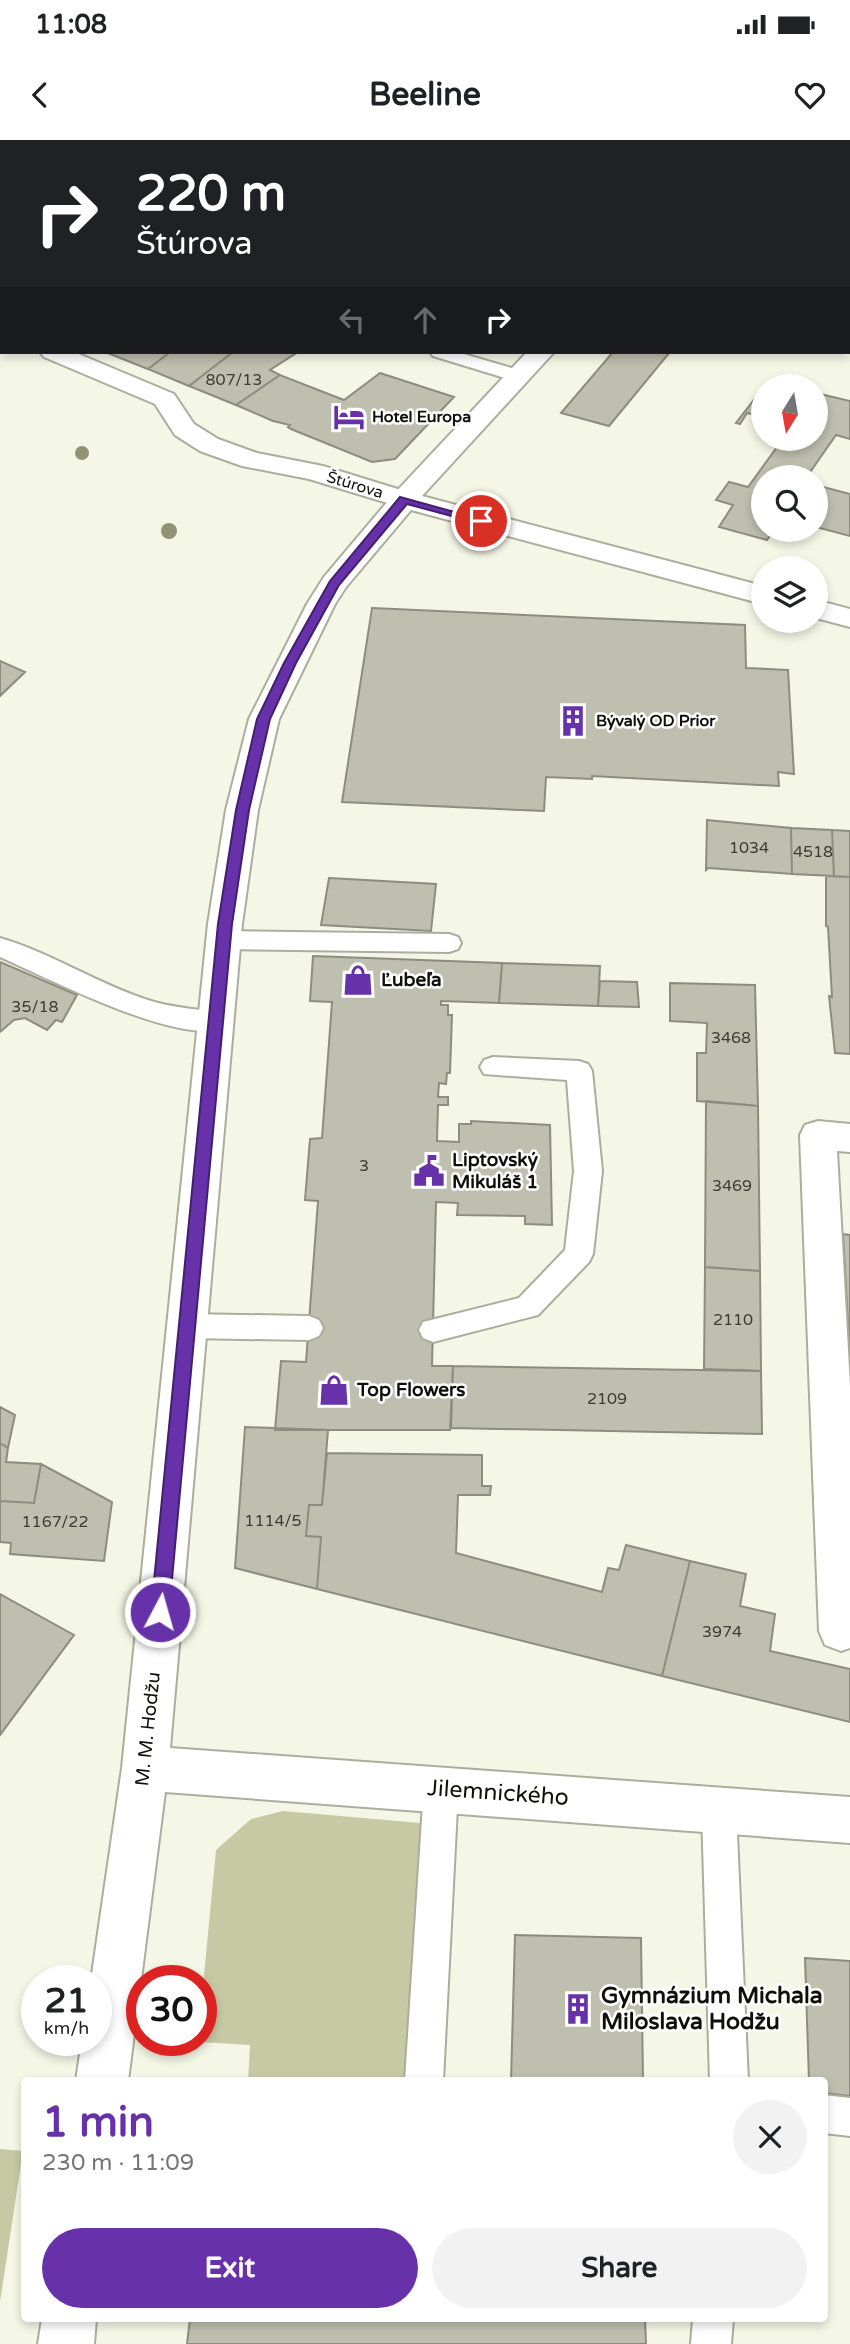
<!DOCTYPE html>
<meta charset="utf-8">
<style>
:root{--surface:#fff;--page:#f2f2f2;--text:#202124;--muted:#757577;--accent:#6732a9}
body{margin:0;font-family:"Varela Round",sans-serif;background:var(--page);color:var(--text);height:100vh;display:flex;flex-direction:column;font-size:26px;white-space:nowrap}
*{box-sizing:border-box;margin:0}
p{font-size:23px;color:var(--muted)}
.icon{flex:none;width:38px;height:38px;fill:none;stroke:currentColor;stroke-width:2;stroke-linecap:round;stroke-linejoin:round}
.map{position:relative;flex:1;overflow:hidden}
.drawer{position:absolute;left:21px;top:1937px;width:807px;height:245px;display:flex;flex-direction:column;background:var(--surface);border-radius:7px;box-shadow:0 4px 10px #0003}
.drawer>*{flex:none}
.hud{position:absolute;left:0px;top:0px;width:850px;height:214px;box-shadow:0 4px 10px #0003;background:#202124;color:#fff;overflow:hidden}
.needle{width:46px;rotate:191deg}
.tools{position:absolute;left:751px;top:234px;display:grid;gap:14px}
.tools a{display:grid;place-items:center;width:77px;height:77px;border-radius:50%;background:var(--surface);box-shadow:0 4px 10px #0003;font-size:35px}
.speed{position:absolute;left:21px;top:1825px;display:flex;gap:14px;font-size:35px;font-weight:700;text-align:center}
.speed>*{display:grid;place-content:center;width:91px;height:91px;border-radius:50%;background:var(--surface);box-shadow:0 4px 10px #0003;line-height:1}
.speed small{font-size:18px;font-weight:400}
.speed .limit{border:10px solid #d22;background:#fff;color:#111}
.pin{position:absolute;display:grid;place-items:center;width:60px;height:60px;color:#fff;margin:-30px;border:4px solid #fff;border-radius:50%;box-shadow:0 2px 7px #0007}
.me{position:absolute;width:77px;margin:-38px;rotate:6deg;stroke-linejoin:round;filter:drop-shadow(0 0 5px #0008)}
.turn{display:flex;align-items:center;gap:24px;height:147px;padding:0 21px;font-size:32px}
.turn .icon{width:91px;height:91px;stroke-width:2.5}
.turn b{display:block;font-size:49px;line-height:60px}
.lanes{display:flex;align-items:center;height:66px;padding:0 21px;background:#0003;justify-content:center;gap:35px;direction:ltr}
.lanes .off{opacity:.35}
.round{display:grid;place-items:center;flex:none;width:74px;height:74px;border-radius:37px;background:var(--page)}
.summary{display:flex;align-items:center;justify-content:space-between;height:119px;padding:0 21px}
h1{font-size:42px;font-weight:700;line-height:52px;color:var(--accent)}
.action{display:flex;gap:14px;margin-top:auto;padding:14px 21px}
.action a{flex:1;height:80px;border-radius:42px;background:var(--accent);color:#fff;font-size:28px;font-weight:700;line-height:80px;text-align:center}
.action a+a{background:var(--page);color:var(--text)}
.status{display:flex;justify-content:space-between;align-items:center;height:49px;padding:0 35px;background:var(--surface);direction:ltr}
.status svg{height:19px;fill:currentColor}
header{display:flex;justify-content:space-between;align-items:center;height:91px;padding:0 21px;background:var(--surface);font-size:32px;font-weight:700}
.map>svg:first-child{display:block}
.green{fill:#c7c9a5}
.building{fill:#bebfaf;stroke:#8c8d7e;stroke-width:2}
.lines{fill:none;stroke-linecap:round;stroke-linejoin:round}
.service-casing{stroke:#abad9d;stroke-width:4}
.pedestrian-casing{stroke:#abad9d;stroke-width:4}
.minor-casing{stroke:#abad9d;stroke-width:4}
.service{fill:#fff;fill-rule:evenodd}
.pedestrian{fill:#fff;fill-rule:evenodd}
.minor{fill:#fff;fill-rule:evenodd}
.tree{fill:#919374}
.route{fill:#6732a9;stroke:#43206e;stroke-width:2}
.labels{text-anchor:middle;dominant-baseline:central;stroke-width:5;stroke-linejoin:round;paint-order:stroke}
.number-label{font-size:16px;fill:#3b3c33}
.far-poi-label{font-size:16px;font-weight:bold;fill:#0f100a;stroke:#fff;text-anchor:start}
.far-street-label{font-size:16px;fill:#0f100a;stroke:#fff}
.poi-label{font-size:19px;font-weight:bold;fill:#0f100a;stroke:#fff;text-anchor:start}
.street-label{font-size:19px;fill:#0f100a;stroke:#fff}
.near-street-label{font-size:23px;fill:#0f100a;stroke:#fff}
.near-poi-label{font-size:23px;font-weight:bold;fill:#0f100a;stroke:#fff;text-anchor:start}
</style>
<div class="status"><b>11:08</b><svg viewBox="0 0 49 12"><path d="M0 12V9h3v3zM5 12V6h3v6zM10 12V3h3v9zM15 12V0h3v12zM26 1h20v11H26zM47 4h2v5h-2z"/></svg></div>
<header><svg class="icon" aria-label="back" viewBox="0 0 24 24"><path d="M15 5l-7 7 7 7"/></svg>Beeline<svg class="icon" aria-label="heart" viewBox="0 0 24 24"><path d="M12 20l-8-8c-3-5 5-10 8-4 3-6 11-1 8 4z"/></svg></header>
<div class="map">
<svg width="850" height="2204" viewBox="0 0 850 2204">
<rect width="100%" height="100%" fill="#f5f7e6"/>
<path class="green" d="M283 1671 432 1684 410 1941H248L250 1905 198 1902 201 1900V1867L216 1710 251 1679Z
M0 2009 23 2011 0 2162Z"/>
<path class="building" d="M254 0H543L252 2Z
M779 0H850V17L849 2H777Z
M105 212H170L148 229Z
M170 212H233L189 246 148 229Z
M233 212H298L270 230 280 235 236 265 189 246Z
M613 212H670L609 286 561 273Z
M380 233 454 257 395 319 372 322 291 289 288 287 290 285 273 281 236 265 280 235 344 260Z
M763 248V277L747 273 740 284 736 283Z
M816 253 850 261V299L836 295 806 338H763V390H774L767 400 719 387 733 365 716 360 729 342 748 347 783 299H816Z
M816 345 850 354V396L816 387Z
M372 468 745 485 746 528 788 530 794 634 778 632 779 646 592 636V639L546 637 544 671 342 662Z
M0 521 25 532 0 556Z
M707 680 791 688 792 734 708 728 706 730Z
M791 688 832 690 834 736 792 734Z
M832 690 850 691V737L834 736Z
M826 736 850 737V914L835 913 829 856 832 857 828 787 826 786Z
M329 738 436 744 431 791 321 785Z
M313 816 502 823 499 863 441 861V865H448V875H452L450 933H447L446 944 439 943 438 957H448V965H438L437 1001 459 1002V984H471V981L550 985 552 1085 525 1084V1076L457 1075 458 1063 436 1062 432 1226H453L450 1290H275L281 1221 306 1222 318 1061 305 1060 310 999 322 998 332 862 310 861Z
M0 822 77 855 62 882 56 880 47 890 25 878 14 880 0 892Z
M502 823 600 826 598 866 499 863Z
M600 841 637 842 639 867 598 866Z
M670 843 755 845 758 966 697 961V913H706L707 883 670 881Z
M706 961 758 966 760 1131 705 1127Z
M843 1094 850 1095V1219Z
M705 1127 760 1131 761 1231 704 1229Z
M453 1226 761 1231 762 1294 451 1288Z
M0 1267 15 1275 8 1308 0 1303Z
M245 1287 328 1290 322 1365H309L306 1396 321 1397 317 1449 235 1428Z
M0 1303 8 1308 6 1322 41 1324 34 1363 0 1361Z
M327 1313 482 1315V1346H491L490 1355H458L456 1413 602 1452 608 1428 619 1430 626 1405 690 1421 662 1536 317 1449 321 1397 306 1396 309 1365H322Z
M41 1324 112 1362 104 1421 10 1414 11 1403 0 1402V1361L34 1363Z
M690 1421 746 1434 740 1466 775 1474 770 1511 850 1529V1582L662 1536Z
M0 1454 74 1495 0 1595Z
M515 1795 641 1798 643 1941H511Z
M805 1818 850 1821V1956L824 1953V1941H809Z
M190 2179H645L646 2204H187Z"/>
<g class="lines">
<defs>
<path id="service" d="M208 0H225L207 2Z
M673 0H696L697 2H674Z
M430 212H457L525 232 527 236 518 242 433 216Z
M224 791 449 794 458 797 461 803 458 809 449 812 224 809 215 806 212 800 215 794Z
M0 798C52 813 99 845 151 861 175 869 201 868 225 875L229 882 225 889C174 904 50 839 0 817Z
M493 917 579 921 588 924 592 931 602 1031 593 1114 589 1122 538 1175 433 1202 423 1198 419 1190 423 1182 519 1158 565 1110 574 1031 567 940 484 934 480 927 484 920Z
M187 1174 309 1176 319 1180 323 1188 319 1196 309 1200 187 1198 177 1194 173 1186 177 1178Z
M441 1632 453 1636 458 1648 443 1941H405L424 1648 429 1636Z
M719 1654 731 1659 736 1671 748 1941H710L702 1671 707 1659Z
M824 1955 850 1958V1996L824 1993Z
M693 2179H733L731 2204H691Z"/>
<path id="pedestrian" d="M0 182H2V197H0Z
M40 212H74L174 254 194 284 218 299 257 313 323 326 414 354 418 360 414 366 404 368 309 339 242 326 200 311 175 295 155 264 44 217Z"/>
<path id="minor" d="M730 0H753L729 2Z
M849 139H850V153H849Z
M527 212H554L422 356 763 446V464L411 370 346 447 335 464 279 579 258 670 242 784 170 1608 850 1657V1703L165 1652 128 1941H76L82 1900H96V1841H91L122 1628 208 784 226 670 249 579 307 464 324 437 394 354Z
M816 460 850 469V487L816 478Z
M818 981 850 984V1012L837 1011 850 1246V1508L841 1511 825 1505 819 1491 800 995 805 985Z
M42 2179H96L94 2204H38Z"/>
</defs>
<use href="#service" class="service-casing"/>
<use href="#pedestrian" class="pedestrian-casing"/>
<use href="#minor" class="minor-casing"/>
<use href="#service" class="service"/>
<use href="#pedestrian" class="pedestrian"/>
<use href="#minor" class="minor"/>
</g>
<g class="tree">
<circle cx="82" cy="313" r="7"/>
<circle cx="169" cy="391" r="8"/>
</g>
<path class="route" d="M400 357 487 381 481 384 407 364 339 445 296 523 270 579 249 670 232 784 169 1472 166 1478 160 1480 153 1478 151 1472 218 784 236 670 257 579 284 523 330 441Z"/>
<defs>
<symbol id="hotel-bare" viewBox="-9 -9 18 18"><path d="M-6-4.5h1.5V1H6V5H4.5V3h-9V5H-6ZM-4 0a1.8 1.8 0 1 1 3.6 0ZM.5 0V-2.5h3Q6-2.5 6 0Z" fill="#6732a9" stroke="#fff" stroke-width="2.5" paint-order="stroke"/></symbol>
<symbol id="building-bare" viewBox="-9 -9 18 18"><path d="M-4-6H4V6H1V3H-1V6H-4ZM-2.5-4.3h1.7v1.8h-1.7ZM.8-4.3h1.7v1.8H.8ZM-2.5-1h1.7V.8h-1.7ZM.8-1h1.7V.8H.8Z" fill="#6732a9" stroke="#fff" stroke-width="2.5" paint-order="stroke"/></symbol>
<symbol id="shop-bare" viewBox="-9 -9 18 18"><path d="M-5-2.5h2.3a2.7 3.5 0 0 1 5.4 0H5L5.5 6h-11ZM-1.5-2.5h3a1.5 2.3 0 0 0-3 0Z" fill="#6732a9" stroke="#fff" stroke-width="2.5" paint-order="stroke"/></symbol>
<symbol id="civic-bare" viewBox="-9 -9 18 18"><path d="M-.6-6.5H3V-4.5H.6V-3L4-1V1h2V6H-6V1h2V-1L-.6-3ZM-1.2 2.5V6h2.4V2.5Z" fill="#6732a9" stroke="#fff" stroke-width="2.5" paint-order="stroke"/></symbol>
</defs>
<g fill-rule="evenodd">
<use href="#hotel-bare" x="327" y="255" width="44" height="44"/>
<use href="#building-bare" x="551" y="559" width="44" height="44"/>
<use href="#shop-bare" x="336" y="818" width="44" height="44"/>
<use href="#civic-bare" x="407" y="1009" width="44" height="44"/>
<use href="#shop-bare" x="312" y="1228" width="44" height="44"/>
<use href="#building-bare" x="556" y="1847" width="44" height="44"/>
</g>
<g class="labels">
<g class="number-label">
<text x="234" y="240">807/13</text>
<text x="749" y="708">1034</text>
<text x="813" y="712">4518</text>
<text x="35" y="867">35/18</text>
<text x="731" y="898">3468</text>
<text x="364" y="1026">3</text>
<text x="732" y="1046">3469</text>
<text x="733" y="1180">2110</text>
<text x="607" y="1259">2109</text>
<text x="273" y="1381">1114/5</text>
<text x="55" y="1382">1167/22</text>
<text x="722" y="1492">3974</text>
</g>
<g class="far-poi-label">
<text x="372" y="277">Hotel Europa</text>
<text x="596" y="581">Bývalý OD Prior</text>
</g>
<g class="far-street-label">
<text transform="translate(355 345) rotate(17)">Štúrova</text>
</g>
<g class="poi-label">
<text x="381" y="840">Ľubeľa</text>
<text x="452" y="1020">Liptovský<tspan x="452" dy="22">Mikuláš 1</tspan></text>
<text x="357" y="1250">Top Flowers</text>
</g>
<g class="street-label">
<text transform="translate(148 1589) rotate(-84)">M. M. Hodžu</text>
</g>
<g class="near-street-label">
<text transform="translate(498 1653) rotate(4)">Jilemnického</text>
</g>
<g class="near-poi-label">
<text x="601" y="1856">Gymnázium Michala<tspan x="601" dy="26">Miloslava Hodžu</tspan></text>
</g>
</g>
</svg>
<div class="tools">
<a><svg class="needle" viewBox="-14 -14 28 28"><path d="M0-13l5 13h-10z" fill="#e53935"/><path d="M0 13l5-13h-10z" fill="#757577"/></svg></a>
<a><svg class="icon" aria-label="search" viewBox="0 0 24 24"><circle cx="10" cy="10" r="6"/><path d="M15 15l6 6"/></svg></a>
<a><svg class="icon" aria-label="layers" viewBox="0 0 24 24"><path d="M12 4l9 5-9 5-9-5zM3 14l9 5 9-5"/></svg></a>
</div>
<div class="speed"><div>21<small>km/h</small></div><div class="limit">30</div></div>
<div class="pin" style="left:481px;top:381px;background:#d93025"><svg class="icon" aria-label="arrive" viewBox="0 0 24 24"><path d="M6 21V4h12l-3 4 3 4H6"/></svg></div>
<svg class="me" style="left:160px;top:1472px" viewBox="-20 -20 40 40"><circle r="17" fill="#6732a9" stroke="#fff" stroke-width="3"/><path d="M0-11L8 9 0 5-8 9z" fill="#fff"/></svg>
<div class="hud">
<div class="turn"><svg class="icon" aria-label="right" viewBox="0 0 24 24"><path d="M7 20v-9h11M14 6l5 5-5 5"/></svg><div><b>220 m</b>Štúrova</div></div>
<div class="lanes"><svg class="icon off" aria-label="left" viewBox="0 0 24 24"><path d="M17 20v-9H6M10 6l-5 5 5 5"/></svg><svg class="icon off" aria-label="ahead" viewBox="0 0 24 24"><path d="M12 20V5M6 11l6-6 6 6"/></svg><svg class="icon" aria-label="right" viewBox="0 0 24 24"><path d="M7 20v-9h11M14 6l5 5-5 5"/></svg></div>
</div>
<section class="drawer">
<div class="summary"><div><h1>1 min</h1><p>230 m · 11:09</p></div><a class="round"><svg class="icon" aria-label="close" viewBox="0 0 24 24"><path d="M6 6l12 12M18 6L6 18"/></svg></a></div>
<div class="action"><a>Exit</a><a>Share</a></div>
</section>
</div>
